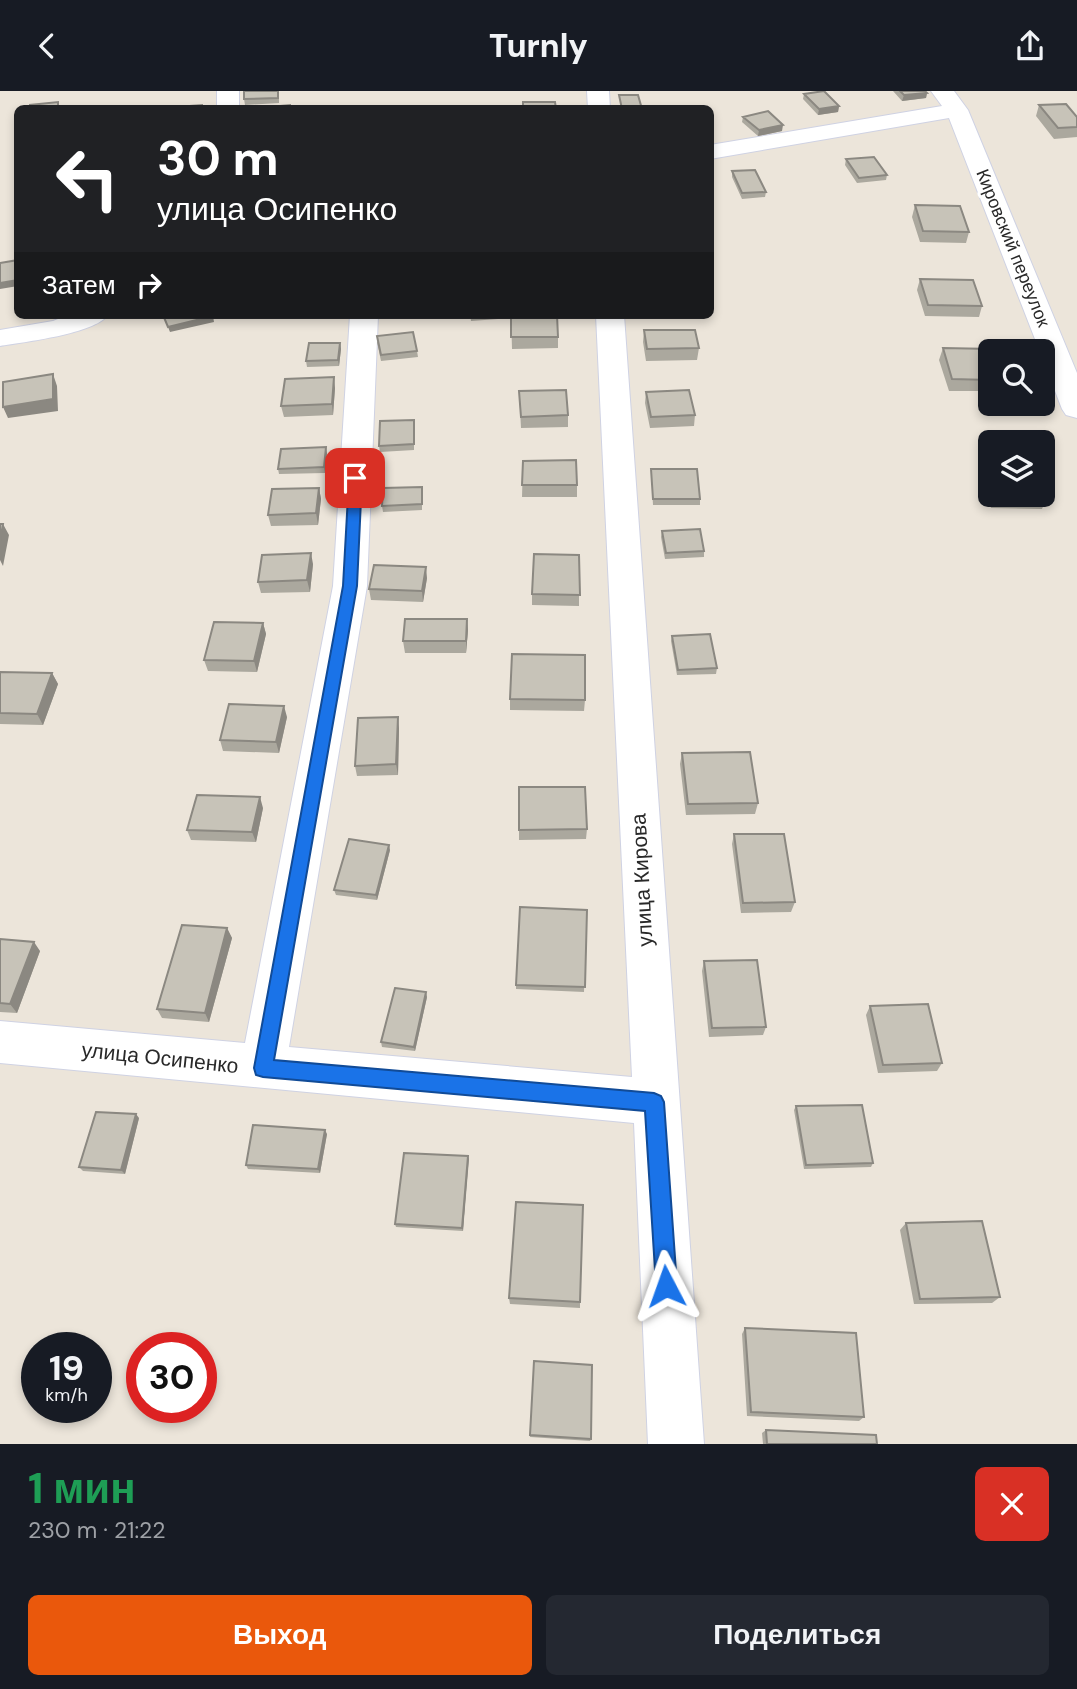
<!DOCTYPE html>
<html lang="ru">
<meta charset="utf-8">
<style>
:root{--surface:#171b24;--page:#242831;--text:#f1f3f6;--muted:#9ea1a6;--accent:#ea580c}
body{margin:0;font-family:"DM Sans",sans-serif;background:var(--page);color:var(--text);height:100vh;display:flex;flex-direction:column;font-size:26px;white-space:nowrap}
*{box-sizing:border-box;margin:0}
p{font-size:23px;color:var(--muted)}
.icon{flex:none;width:38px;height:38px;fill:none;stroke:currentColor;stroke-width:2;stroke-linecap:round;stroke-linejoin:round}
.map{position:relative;height:1353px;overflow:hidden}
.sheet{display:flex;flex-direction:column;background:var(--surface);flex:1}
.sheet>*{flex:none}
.guide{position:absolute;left:14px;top:14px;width:700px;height:214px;border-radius:10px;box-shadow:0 4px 10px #0003;background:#202124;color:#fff;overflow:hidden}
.buttons{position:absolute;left:978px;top:248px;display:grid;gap:14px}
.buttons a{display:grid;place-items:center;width:77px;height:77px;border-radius:10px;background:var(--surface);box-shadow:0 4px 10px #0003;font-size:35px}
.speed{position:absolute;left:21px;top:1241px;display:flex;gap:14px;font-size:35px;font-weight:700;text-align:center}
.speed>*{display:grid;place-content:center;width:91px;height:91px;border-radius:50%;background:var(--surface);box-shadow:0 4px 10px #0003;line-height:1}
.speed small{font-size:18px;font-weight:400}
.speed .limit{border:10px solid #d22;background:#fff;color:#111}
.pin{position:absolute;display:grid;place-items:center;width:60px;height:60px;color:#fff;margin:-30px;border-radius:14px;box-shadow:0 4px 10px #0006}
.me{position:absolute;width:77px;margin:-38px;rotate:356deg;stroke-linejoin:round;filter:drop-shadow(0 0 5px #0008)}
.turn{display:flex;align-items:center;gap:24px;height:147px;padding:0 28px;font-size:32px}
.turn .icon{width:91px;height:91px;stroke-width:2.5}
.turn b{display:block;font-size:49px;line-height:60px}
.then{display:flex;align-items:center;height:66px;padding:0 28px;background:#0003;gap:14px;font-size:26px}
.round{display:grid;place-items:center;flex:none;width:74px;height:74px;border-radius:10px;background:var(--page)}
.summary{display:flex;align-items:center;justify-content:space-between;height:119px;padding:0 28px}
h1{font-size:42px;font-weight:800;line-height:52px;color:#1e9e55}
.button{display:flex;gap:14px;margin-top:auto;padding:14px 28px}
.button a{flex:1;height:80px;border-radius:10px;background:var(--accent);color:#fff;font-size:28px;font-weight:800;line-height:80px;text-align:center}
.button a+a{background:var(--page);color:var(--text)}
header{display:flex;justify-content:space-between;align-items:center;height:91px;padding:0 28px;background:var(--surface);font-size:32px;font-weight:800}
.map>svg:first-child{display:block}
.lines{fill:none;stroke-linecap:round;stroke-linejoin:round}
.street-casing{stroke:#cfd2e3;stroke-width:2}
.street{fill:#fff;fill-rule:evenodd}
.wall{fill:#aba89e}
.shaded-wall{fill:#8b8881}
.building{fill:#c7c3b8;stroke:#8b8881;stroke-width:2}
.route{fill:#1a73e8;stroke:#114b97;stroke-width:2}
.labels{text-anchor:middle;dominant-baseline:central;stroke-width:6;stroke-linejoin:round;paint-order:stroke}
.far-street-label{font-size:18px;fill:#292929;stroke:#fff}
.street-label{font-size:21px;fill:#292929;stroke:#fff}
</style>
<header><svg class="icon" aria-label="back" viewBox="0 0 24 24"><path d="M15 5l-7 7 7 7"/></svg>Turnly<svg class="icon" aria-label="share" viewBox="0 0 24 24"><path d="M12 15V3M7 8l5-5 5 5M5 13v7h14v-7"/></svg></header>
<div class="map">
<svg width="1077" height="1353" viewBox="0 0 1077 1353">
<rect width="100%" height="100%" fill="#ece5da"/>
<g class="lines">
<defs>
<path id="street" d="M217 0H239V18H217Z
M587 0H609L610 18H588Z
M931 0H954L968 19 1077 282V327L1066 324 1062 318 1043 269V261H1040L949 27 710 68V54L942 15Z
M68 224H108C94 243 24 251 0 255V239L53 230Z
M350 224H378L367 495 289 956 632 986 596 224H624L704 1353H648L634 1032 0 972V930L245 952 333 495Z"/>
</defs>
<use href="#street" class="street-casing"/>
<use href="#street" class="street"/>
</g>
<path class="wall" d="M279 0V12L245 14 244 8Z
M893 0H925L927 2 926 7 902 10Z
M804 3 839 15 838 21 818 24 803 8Z
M1039 14 1077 26V46L1054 48 1036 25Z
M743 26 782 40 758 45 742 31Z
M846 68 887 84 886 89 857 92 845 74Z
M732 80 766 101 765 106 742 108 732 86Z
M915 114 969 141 966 152 920 151 912 126Z
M920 188 982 215 979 226 925 225 917 199Z
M470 224H498V228L471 230Z
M511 224 558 246V257L512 258Z
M644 239 699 257 697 269 646 270 643 251Z
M377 251 417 260 418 266 381 270Z
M340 252 341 258 339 275 307 276 306 270Z
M943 257 990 261V300H949L939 269Z
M335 297 333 324 284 326 281 315Z
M519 300 568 324V336L521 337Z
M646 301 695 324 694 335 650 337 645 312Z
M414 335V359L380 361 379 355Z
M327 362 325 382 279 383 278 378Z
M523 370 577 394V406H522Z
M986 373H990V404H1043L1047 406 1042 418 991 417 981 385Z
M651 378 700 408V414H653Z
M319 397 321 408 318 434 271 435 268 424Z
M422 402V419L383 421 382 415Z
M662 440 704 460V466L665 468 661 446Z
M579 464V515L532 514V503Z
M313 473 310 501 261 502 258 491Z
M427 487 423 511 371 509 369 498Z
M467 528 468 539 466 562H405L403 550Z
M263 532 266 543 257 581 208 580 204 569Z
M672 545 717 577 716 583 677 584 671 550Z
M0 581 52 582 58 593 43 634 0 633Z
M510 608 585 609 584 620 510 619Z
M287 626 279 662 223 660 220 649Z
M399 637 398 684 357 685 355 675Z
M682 662 758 712 755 723 686 724 680 673Z
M519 696 587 738 586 748 519 749Z
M263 717 256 751 191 749 187 739Z
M734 743 795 811 791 821 741 822 732 753Z
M390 759 377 809 336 804 334 799Z
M587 819 584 901 516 898V894Z
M227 837 232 847 209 931 162 927 157 918Z
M0 848 40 860 17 922 0 921Z
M704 870 766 936 763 944 709 946 702 880Z
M427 906 415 960 382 956 381 951Z
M870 915 942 972 937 980 878 982 866 924Z
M796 1015 873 1072 871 1076 804 1078 794 1019Z
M139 1027 125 1083 83 1080 79 1076Z
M327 1043 320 1082 248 1078 246 1074Z
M468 1065 463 1140 396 1136 395 1133Z
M906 1132 1000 1206 992 1212 914 1213 900 1139Z
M509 1207 580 1211V1217L510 1213Z
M745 1237 864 1326 859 1330 747 1325 742 1243Z
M534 1270 591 1348 590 1350 530 1346Z
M766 1339 877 1353H763L762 1342Z"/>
<path class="shaded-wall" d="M927 2 926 7 902 10 904 4Z
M839 15 838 21 818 24 819 18Z
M783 34 782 40 758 45 759 39Z
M18 189V195L0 198V192Z
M213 225 214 231 170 241 168 236Z
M340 252 341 258 339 275 338 269Z
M53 283 57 295 58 320 8 327 3 316Z
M334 286 335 297 333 324 332 313Z
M326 356 327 362 325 382 324 376Z
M319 397 321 408 318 434 316 422Z
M3 433 9 444 3 475 0 469V450Z
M311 462 313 473 310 501 307 489Z
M426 476 427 487 423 511 422 500Z
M467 528 468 539 466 562V550Z
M263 532 266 543 257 581 254 570Z
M52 582 58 593 43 634 37 623Z
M284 615 287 626 279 662 276 651Z
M398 626 399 637 398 684 396 673Z
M260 706 263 717 256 751 252 741Z
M389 754 390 759 377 809 376 804Z
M227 837 232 847 209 931 205 922Z
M34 851 40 860 17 922 10 913Z
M426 901 427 906 415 960 414 956Z
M136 1023 139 1027 125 1083 121 1079Z
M325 1039 327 1043 320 1082 318 1078Z
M468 1065 469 1068 463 1140 462 1137Z"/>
<path class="building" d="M244 0H278V7L244 8Z
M824 0 839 15 819 18 804 3Z
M900 0H925L927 2 904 4Z
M619 4H638L642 18H622Z
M58 11V18H30V14Z
M523 11H555L556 18H523Z
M1066 13 1077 26V36L1058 37 1039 14Z
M202 14V18H162V17Z
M290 14V18H269V16Z
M768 20 783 34 759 39 743 26Z
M874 66 887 84 859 87 846 68Z
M755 79 766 101 742 102 732 80Z
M915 114 960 115 969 141 923 140Z
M18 169V189L0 192V172Z
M920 188 973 189 982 215 928 214Z
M163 224H213V225L168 236Z
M511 224H557L558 246H511Z
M644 239H695L699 257 647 258Z
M413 241 417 260 381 264 377 245Z
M309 252H340L338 269 306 270Z
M943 257 993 258 994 261H990V289L952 288Z
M53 283V308L3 316V291Z
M334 286 332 313 281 315 285 288Z
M566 299 568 324 521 326 519 300Z
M689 299 695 324 651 326 646 301Z
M414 329V353L379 355 380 330Z
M326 356 324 376 278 378 281 358Z
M576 369 577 394H522L523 370Z
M986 373H990V389Z
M651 378H697L700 408H653Z
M1043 394 1047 406 996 405 995 404H1043Z
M422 396V413L382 415 383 397Z
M319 397 316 422 268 424 272 398Z
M0 433H3L0 450Z
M700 438 704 460 666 462 662 440Z
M311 462 307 489 258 491 262 464Z
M534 463 579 464 580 504 532 503Z
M374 474 426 476 422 500 369 498Z
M405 528H467L466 550H403Z
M214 531 263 532 254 570 204 569Z
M710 543 717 577 678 579 672 545Z
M512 563 585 564V609L510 608Z
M0 581 52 582 37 623 0 622Z
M229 613 284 615 276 651 220 649Z
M398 626 396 673 355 675 358 627Z
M750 661 758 712 688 713 682 662Z
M519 696H585L587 738 519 739Z
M197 704 260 706 252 741 187 739Z
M734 743H784L795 811 743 812Z
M349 748 389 754 376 804 334 799Z
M520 816 587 819 585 896 516 894Z
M182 834 227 837 205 922 157 918Z
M0 848 34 851 10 913 0 912Z
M757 869 766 936 712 937 704 870Z
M395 897 426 901 414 956 381 951Z
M928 913 942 972 883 974 870 915Z
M862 1014 873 1072 806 1074 796 1015Z
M96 1021 136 1023 121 1079 79 1076Z
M253 1034 325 1039 318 1078 246 1074Z
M404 1062 468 1065 462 1137 395 1133Z
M516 1111 583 1114 580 1211 509 1207Z
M982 1130 1000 1206 920 1208 906 1132Z
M745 1237 856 1242 864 1326 751 1321Z
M534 1270 592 1274 591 1348 530 1344Z
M766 1339 876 1344 877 1353H767Z"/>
<path class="route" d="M355 382 362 387 357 495 274 969 654 1002 661 1005 664 1011 677 1195 674 1203 666 1206 659 1203 656 1195 645 1020 263 986 256 984 254 977 343 495 349 387Z"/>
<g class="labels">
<g class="far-street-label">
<text transform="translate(1013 157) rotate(68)">Кировский переулок</text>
</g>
<g class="street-label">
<text transform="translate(642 789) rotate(-93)">улица Кирова</text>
<text transform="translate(160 967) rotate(6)">улица Осипенко</text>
</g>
</g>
</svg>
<div class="buttons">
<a><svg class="icon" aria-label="search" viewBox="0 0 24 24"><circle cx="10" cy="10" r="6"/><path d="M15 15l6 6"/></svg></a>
<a><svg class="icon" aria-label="layers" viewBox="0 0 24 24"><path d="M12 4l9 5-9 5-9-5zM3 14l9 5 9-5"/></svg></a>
</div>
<div class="speed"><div>19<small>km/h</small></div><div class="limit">30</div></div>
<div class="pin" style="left:355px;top:387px;background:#d93025"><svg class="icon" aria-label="arrive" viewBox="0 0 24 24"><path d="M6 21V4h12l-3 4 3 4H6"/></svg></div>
<svg class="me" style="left:666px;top:1195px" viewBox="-20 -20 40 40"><path d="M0-17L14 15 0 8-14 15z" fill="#1a73e8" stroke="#fff" stroke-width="4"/></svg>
<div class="guide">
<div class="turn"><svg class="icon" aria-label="left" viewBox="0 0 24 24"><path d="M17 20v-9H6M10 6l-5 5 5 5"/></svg><div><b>30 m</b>улица Осипенко</div></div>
<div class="then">Затем<svg class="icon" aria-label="right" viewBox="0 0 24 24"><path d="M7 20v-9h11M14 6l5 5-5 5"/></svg></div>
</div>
</div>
<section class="sheet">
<div class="summary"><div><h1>1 мин</h1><p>230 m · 21:22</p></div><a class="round" style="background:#d93025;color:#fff"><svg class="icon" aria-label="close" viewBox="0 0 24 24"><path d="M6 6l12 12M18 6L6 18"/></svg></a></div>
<div class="button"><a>Выход</a><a>Поделиться</a></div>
</section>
